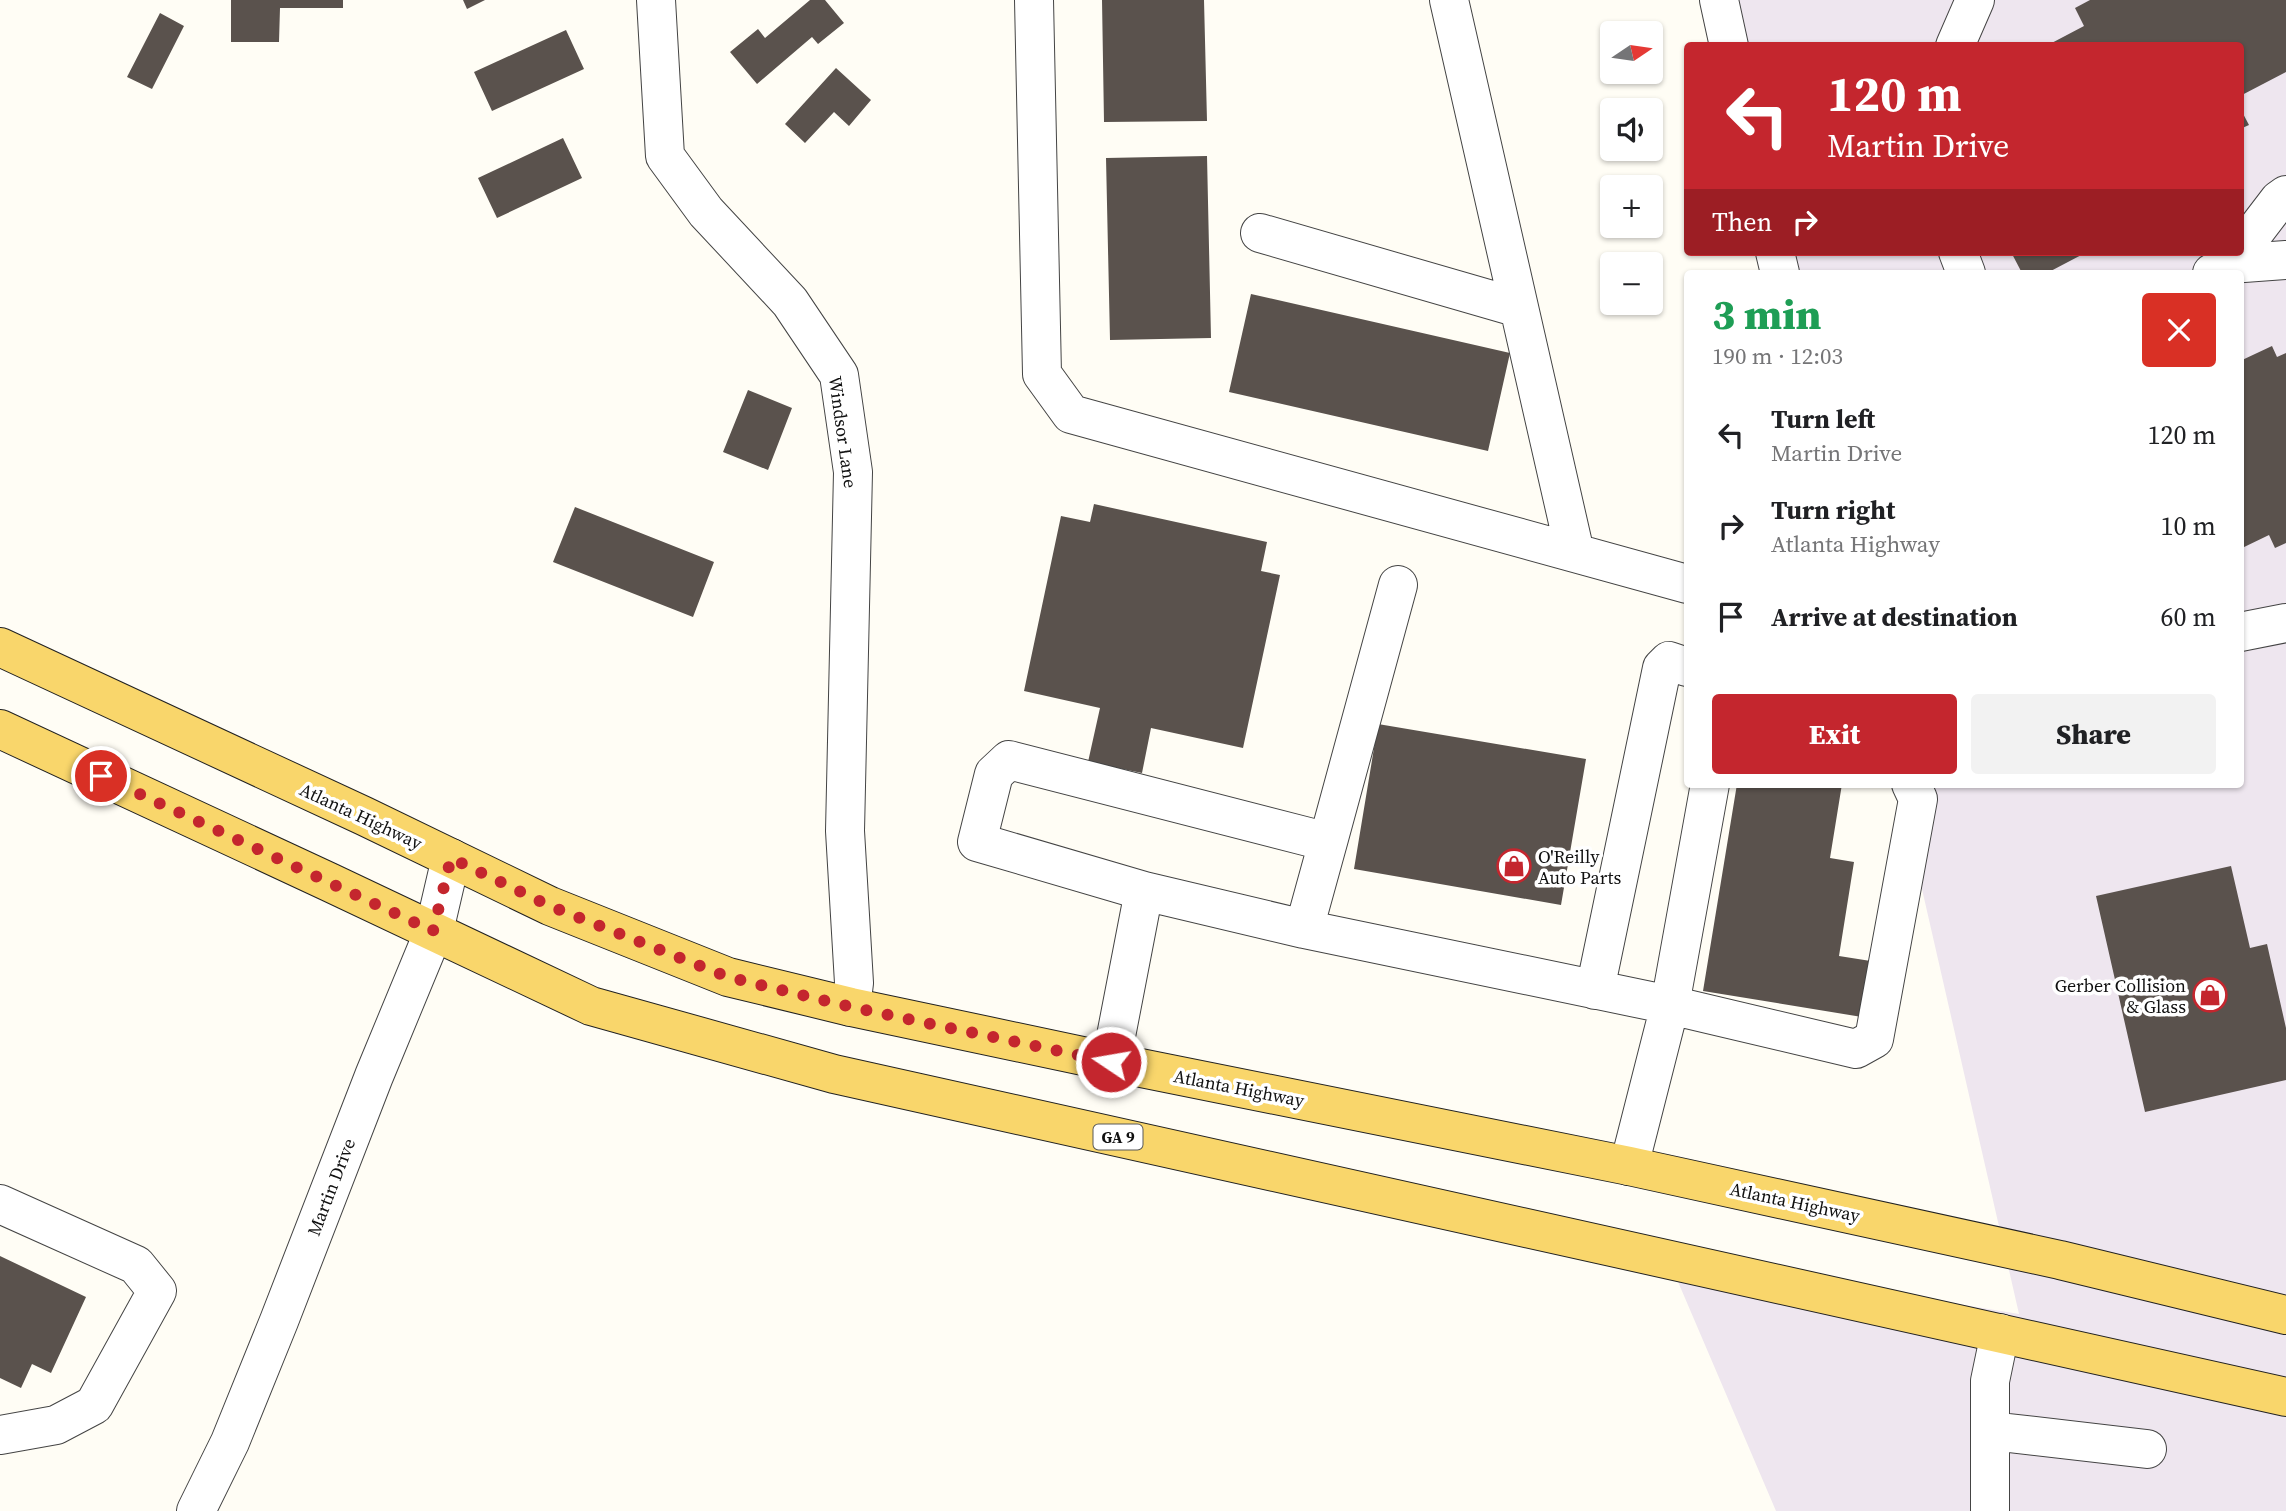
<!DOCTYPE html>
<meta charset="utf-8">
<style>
:root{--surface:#fff;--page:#f2f2f2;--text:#202124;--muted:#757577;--accent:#c4262e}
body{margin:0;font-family:"Source Serif 4",serif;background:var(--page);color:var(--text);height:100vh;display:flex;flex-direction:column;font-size:26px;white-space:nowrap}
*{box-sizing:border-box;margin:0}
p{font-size:23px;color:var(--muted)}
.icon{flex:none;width:38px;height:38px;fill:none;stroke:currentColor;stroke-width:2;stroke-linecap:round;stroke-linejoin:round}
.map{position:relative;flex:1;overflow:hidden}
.sheet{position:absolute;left:1684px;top:270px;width:560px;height:518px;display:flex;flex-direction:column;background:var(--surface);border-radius:7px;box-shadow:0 2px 5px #0004}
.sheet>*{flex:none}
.banner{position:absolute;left:1684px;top:42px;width:560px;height:214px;border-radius:7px;box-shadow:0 2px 5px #0004;background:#c4262e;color:#fff;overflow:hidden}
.needle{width:46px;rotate:77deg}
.tools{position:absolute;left:1600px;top:21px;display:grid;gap:14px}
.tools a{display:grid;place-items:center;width:63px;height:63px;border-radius:7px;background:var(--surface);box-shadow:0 2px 5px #0004;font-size:35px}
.pin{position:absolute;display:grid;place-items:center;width:60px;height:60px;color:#fff;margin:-30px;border:4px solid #fff;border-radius:50%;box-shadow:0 2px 7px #0007}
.me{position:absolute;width:77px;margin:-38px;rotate:282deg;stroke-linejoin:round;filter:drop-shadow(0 0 5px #0008)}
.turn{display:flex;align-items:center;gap:24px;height:147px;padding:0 28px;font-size:32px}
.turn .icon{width:91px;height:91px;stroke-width:2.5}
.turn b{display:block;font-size:49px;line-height:60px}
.then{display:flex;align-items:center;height:66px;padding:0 28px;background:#0003;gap:14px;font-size:26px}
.round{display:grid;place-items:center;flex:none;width:74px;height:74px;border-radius:7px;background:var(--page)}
.overview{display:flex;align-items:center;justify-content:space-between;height:119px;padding:0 28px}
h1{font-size:42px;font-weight:800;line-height:52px;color:#1e9e55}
.button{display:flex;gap:14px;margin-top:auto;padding:14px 28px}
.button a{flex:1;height:80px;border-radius:7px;background:var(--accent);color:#fff;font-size:28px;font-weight:800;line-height:80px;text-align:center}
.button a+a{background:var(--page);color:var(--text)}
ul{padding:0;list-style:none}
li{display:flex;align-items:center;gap:21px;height:91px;padding:0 28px}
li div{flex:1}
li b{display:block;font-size:26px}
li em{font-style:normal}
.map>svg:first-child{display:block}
.industrial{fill:#eee6ef}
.building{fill:#5a524d}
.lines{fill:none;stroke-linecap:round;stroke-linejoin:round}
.minor-casing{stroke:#444;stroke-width:40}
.major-casing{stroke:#222;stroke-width:40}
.minor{stroke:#fff;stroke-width:38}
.major{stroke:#f9d66b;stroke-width:38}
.route{stroke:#c4262e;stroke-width:12;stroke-dasharray:0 21.6}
.labels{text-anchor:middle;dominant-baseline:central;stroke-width:7;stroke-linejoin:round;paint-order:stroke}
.shield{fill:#fff;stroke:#585858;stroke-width:2}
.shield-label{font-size:16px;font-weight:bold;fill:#111}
.street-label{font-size:18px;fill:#111;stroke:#fff}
.poi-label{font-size:18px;fill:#111;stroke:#fff;text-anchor:start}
</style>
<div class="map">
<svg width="2286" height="1511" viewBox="0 0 2286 1511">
<rect width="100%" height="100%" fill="#fffdf5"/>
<path class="industrial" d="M1720 0H2286V1511H1776L1667 1256 2019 1314 1898 784H2240V273H1782L1778 252H2240V46L1731 45Z"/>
<path class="building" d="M231 0H343V8H280L279 42H231Z
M463 0H485L467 9Z
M810 0H825L844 23 818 44 812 37 757 84 730 52 758 29 765 38Z
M1102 0H1204L1207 121 1104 122Z
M2090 0H2286V72L2240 96V46H2046L2084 26 2075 8Z
M160 13 184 26 152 89 127 77Z
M566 30 584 69 492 111 474 72Z
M836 68 871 100 849 126 834 112 805 143 785 124Z
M2240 108 2249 125 2240 129Z
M563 138 582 178 497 218 478 178Z
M1207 156 1211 338 1110 340 1106 158Z
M2011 252H2087L2047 273H2022Z
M1251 294 1510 353 1488 451 1229 392Z
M2272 346 2277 357 2286 353V543L2275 548 2269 535 2240 549V361Z
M748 390 792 408 768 470 723 452Z
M1094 504 1267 542 1261 571 1280 575 1243 748 1151 728 1142 773 1088 762 1100 708 1024 691 1061 516 1090 522Z
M575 507 714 562 693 617 553 562Z
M1378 724 1586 759 1561 905 1354 869Z
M1737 784H1842L1830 858 1854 862 1839 956 1877 962 1868 1018 1703 991Z
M2231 866 2250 948 2267 944 2286 1028V1080L2145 1112 2096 896Z
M0 1256 86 1297 51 1373 32 1364 21 1388 0 1378Z"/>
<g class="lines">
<defs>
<path id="minor" d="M656 0 665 156 706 212 790 302 839 375 853 472 845 831 854 983 851 1007
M1034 0 1042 374 1071 414 1687 584
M1449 0 1575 553
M1719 0 1729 46
M1955 46 1975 0
M1260 233 1519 308
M2240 251 2279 200 2286 195
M1775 252 1780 273
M1958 252 1966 273
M2212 273 2230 264 2286 260
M1398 585 1328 842 1009 760 994 774 977 842 1144 891 1304 929 1670 1005 1629 1166
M2240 632 2286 623
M1710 784 1670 1005 1856 1049 1874 1039 1918 799 1911 784
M1304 929 1328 842
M1595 990 1662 668 1669 661 1687 667
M1111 1062 1144 891
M0 1204 136 1265 157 1291 94 1405 56 1425 0 1435
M1991 1431 2147 1449
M196 1511 230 1442 279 1321 374 1076 434 931 451 858
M1990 1511V1381L2000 1333"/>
<path id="major" d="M0 647 364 816 550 906 728 977 851 1007 1111 1062 1629 1166 2060 1260 2286 1315
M0 729 329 882 591 1006 834 1074 2286 1397"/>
</defs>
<use href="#minor" class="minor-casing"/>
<use href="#major" class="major-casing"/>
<use href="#minor" class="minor"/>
<use href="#major" class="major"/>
</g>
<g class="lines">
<path class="route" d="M101 776 433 931 451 858 550 906 728 977 851 1007 1111 1062"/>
</g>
<defs>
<symbol id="shop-ring" viewBox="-11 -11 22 22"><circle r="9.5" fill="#fff" stroke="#c4262e" stroke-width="1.5"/><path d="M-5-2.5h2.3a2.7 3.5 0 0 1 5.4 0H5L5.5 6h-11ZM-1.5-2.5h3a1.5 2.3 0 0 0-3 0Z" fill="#c4262e"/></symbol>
</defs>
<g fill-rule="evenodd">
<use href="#shop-ring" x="1495" y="847" width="38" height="38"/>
<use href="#shop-ring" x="2191" y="976" width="38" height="38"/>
</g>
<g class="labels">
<rect class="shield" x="1093.5" y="1124.5" width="49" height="25" rx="5"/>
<g class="shield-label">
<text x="1118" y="1137">GA 9</text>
</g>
<g class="street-label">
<text transform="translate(843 432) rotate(82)">Windsor Lane</text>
<text transform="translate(361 816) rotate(25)">Atlanta Highway</text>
<text transform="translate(1239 1088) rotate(11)">Atlanta Highway</text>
<text transform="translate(331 1187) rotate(-69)">Martin Drive</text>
<text transform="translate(1795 1202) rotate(12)">Atlanta Highway</text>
</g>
<g class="poi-label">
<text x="1538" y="856">O'Reilly<tspan x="1538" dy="21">Auto Parts</tspan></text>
<text x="2186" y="985" text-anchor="end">Gerber Collision<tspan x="2186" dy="21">&amp; Glass</tspan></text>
</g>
</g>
</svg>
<div class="tools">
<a><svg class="needle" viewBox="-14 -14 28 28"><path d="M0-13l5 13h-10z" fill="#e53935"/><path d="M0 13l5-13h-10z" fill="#757577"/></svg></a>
<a><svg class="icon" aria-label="sound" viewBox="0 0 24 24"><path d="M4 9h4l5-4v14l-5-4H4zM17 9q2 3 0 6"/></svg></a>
<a>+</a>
<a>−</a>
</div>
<div class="pin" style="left:101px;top:776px;background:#d93025"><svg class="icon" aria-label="arrive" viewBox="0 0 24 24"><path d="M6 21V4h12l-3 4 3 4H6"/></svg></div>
<svg class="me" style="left:1111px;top:1062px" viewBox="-20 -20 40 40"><circle r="17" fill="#c4262e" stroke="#fff" stroke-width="3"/><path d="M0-11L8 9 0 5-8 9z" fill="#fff"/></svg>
<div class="banner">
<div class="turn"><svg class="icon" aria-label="left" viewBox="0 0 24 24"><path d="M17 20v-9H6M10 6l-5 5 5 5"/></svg><div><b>120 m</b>Martin Drive</div></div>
<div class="then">Then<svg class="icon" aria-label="right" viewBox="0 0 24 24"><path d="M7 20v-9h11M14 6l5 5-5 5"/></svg></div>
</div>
<section class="sheet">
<div class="overview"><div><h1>3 min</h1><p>190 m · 12:03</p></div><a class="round" style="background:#d93025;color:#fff"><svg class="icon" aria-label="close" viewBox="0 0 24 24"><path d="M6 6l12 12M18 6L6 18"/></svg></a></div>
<ul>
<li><svg class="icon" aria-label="left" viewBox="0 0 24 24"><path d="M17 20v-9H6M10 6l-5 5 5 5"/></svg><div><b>Turn left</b><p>Martin Drive</p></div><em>120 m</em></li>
<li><svg class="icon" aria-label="right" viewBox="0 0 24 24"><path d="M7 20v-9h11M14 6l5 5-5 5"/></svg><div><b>Turn right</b><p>Atlanta Highway</p></div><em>10 m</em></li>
<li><svg class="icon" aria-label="arrive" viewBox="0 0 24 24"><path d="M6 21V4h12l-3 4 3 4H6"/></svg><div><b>Arrive at destination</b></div><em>60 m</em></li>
</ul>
<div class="button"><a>Exit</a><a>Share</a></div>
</section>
</div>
